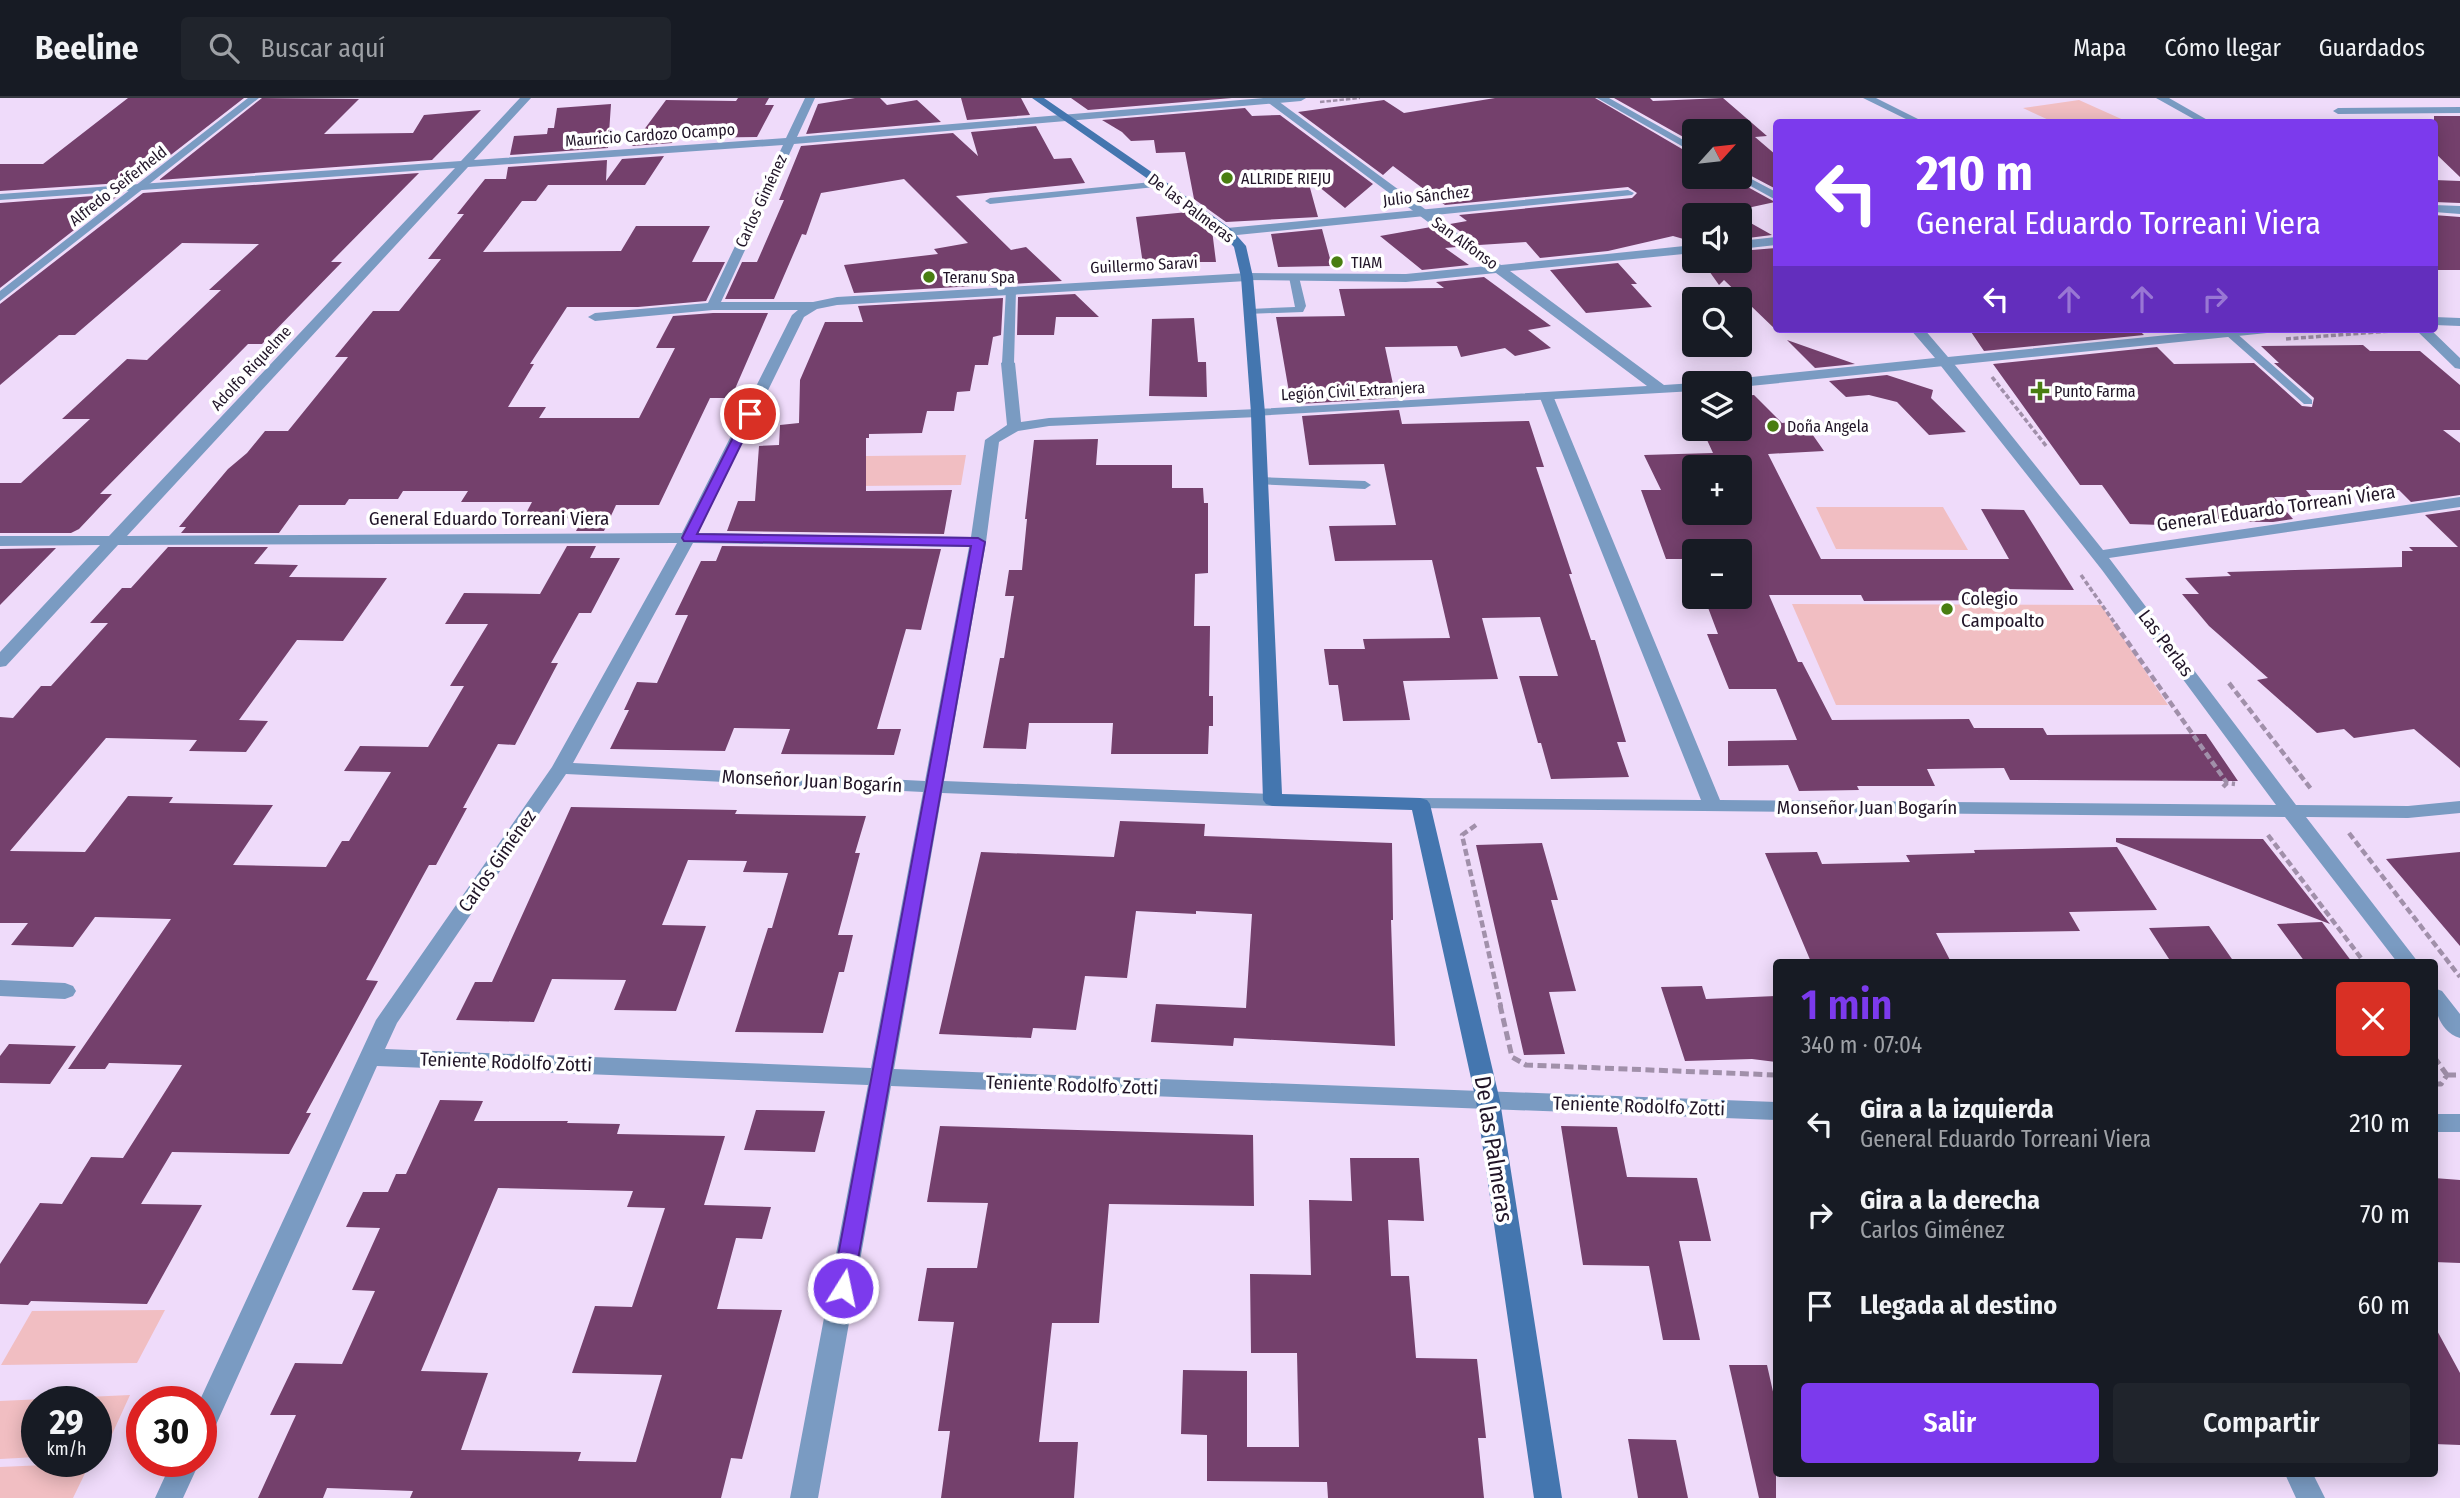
<!DOCTYPE html>
<html lang="es">
<meta charset="utf-8">
<style>
:root{--surface:#171b24;--page:#20242c;--text:#f1f3f6;--muted:#9ea1a6;--line:#363941;--accent:#7c3aed}
body{margin:0;font-family:"Fira Sans Condensed",sans-serif;background:var(--page);color:var(--text);height:100vh;display:flex;flex-direction:column;font-size:26px;white-space:nowrap}
*{box-sizing:border-box;margin:0}
p{font-size:23px;color:var(--muted)}
.icon{flex:none;width:38px;height:38px;fill:none;stroke:currentColor;stroke-width:2;stroke-linecap:round;stroke-linejoin:round}
.map{position:relative;flex:1;overflow:hidden}
.sheet{position:absolute;left:1773px;top:861px;width:665px;height:518px;display:flex;flex-direction:column;background:var(--surface);border-radius:7px;box-shadow:0 4px 18px #0003}
.sheet>*{flex:none}
.hud{position:absolute;left:1773px;top:21px;width:665px;height:214px;border-radius:7px;box-shadow:0 4px 18px #0003;background:#7c3aed;color:#fff;overflow:hidden}
.needle{width:46px;rotate:63deg}
.buttons{position:absolute;left:1682px;top:21px;display:grid;gap:14px}
.buttons a{display:grid;place-items:center;width:70px;height:70px;border-radius:7px;background:var(--surface);box-shadow:0 4px 18px #0003;font-size:35px}
.speed{position:absolute;left:21px;top:1288px;display:flex;gap:14px;font-size:35px;font-weight:700;text-align:center}
.speed>*{display:grid;place-content:center;width:91px;height:91px;border-radius:50%;background:var(--surface);box-shadow:0 4px 18px #0003;line-height:1}
.speed small{font-size:18px;font-weight:400}
.speed .limit{border:10px solid #d22;background:#fff;color:#111}
.pin{position:absolute;display:grid;place-items:center;width:60px;height:60px;color:#fff;margin:-30px;border:4px solid #fff;border-radius:50%;box-shadow:0 2px 7px #0007}
.me{position:absolute;width:77px;margin:-38px;rotate:10deg;stroke-linejoin:round;filter:drop-shadow(0 0 5px #0008)}
.turn{display:flex;align-items:center;gap:24px;height:147px;padding:0 28px;font-size:32px}
.turn .icon{width:91px;height:91px;stroke-width:2.5}
.turn b{display:block;font-size:49px;line-height:60px}
.lanes{display:flex;align-items:center;height:66px;padding:0 28px;background:#0003;justify-content:center;gap:35px;direction:ltr}
.lanes .off{opacity:.35}
.round{display:grid;place-items:center;flex:none;width:74px;height:74px;border-radius:7px;background:var(--page)}
.summary{display:flex;align-items:center;justify-content:space-between;height:119px;padding:0 28px}
h1{font-size:42px;font-weight:600;line-height:52px;color:var(--accent)}
.cta{display:flex;gap:14px;margin-top:auto;padding:14px 28px}
.cta a{flex:1;height:80px;border-radius:7px;background:var(--accent);color:#fff;font-size:28px;font-weight:600;line-height:80px;text-align:center}
.cta a+a{background:var(--page);color:var(--text)}
ul{padding:0;list-style:none}
li{display:flex;align-items:center;gap:21px;height:91px;padding:0 28px}
li div{flex:1}
li b{display:block;font-size:26px}
li em{font-style:normal}
header{display:flex;align-items:center;gap:42px;box-sizing:border-box;height:98px;padding:0 35px;background:var(--surface);border-bottom:2px solid var(--line)}
header strong{font-size:33px}
nav{display:flex;gap:38px;margin-inline-start:auto;font-size:24px}
.search{width:490px;height:63px;background:var(--page);display:flex;align-items:center;gap:18px;box-sizing:border-box;padding:0 24px;border-radius:7px;color:var(--muted);font-size:26px}
.map>svg:first-child{display:block}
.green{fill:#f1bec2}
.building{fill:#74406c;fill-rule:evenodd}
.lines{fill:none;stroke-linecap:round;stroke-linejoin:round}
.path-far3{stroke:#a190aa;stroke-width:2.5;stroke-dasharray:4.5 2;stroke-linecap:butt}
.path-far2{stroke:#a190aa;stroke-width:3.5;stroke-dasharray:5 2.5;stroke-linecap:butt}
.path-far1{stroke:#a190aa;stroke-width:4.5;stroke-dasharray:7 3.5;stroke-linecap:butt}
.path{stroke:#a190aa;stroke-width:5;stroke-dasharray:9 4.5;stroke-linecap:butt}
.service{fill:#7a9bc2;fill-rule:evenodd}
.minor{fill:#7a9bc2;fill-rule:evenodd}
.tertiary{fill:#7a9bc2;fill-rule:evenodd}
.secondary{fill:#4476af;fill-rule:evenodd}
.route{fill:#7c3aed;stroke:#51269a;stroke-width:2}
.poi-dot{fill:#497e11;stroke:#fff;stroke-width:2.5}
.labels{text-anchor:middle;dominant-baseline:central;stroke-width:7;stroke-linejoin:round;paint-order:stroke}
.far-street-label{font-size:16px;fill:#211528;stroke:#fff}
.far-poi-label{font-size:16px;fill:#211528;stroke:#fff;text-anchor:start}
.street-label{font-size:19px;fill:#211528;stroke:#fff}
.poi-label{font-size:19px;fill:#211528;stroke:#fff;text-anchor:start}
.near-street-label{font-size:23px;fill:#211528;stroke:#fff}
</style>
<header>
<strong>Beeline</strong>
<div class="search"><svg class="icon" aria-label="search" viewBox="0 0 24 24"><circle cx="10" cy="10" r="6"/><path d="M15 15l6 6"/></svg>Buscar aquí</div>
<nav><a>Mapa</a><a>Cómo llegar</a><a>Guardados</a></nav>
</header>
<div class="map">
<svg width="2460" height="1400" viewBox="0 0 2460 1400">
<rect width="100%" height="100%" fill="#efdbfa"/>
<path class="green" d="M2079 2 2128 24H2053L2023 10Z
M966 357 961 387 858 388 866 358Z
M1816 409H1943L1968 452 1836 451Z
M1792 506 2101 507 2168 607H1836Z
M165 1212 137 1265 1 1267 32 1213Z
M130 1297 103 1356H96V1304H37V1359L0 1361V1303Z
M90 1365 73 1400H0V1369Z"/>
<path class="building" d="M128 0H244L136 84 0 93V66H43Z
M262 0 359 1 324 36 413 35 424 17 481 12 432 62 159 82Z
M738 0H769L765 7H774L757 39 675 40 672 45 632 48 666 2 736 3Z
M855 0H880L887 7 917 2 941 24 806 36 818 6Z
M961 0H1021L1030 17 967 22Z
M1071 0H1232L1088 12Z
M1495 0H1595L1694 58V79H1734L1735 82 1775 104 1729 114 1736 117H1694V144L1673 138 1608 153 1540 160 1526 144 1479 147 1450 126 1467 123 1459 117 1632 100 1637 95 1628 89 1445 107 1393 68 1383 77 1298 14 1384 2 1404 15Z
M1614 0H1650L1653 3 1723 0 1767 38 1755 39 1776 57V91L1740 72V33H1694V45Z
M611 6 608 50 510 57 514 38 547 36 548 30H554L557 10Z
M1245 10 1252 18 1280 17 1373 86 1345 110 1307 79 1318 119 1226 124 1194 101 1185 54 1156 55 1154 42 1131 43 1122 34 1102 22Z
M2434 18H2460V79L2434 54Z
M1036 28 1054 61 1071 60 1085 85 956 98 1011 152 1026 149 1062 183 854 195 844 167 938 156 934 151 968 145 904 81 821 95 806 137 802 136 774 201H725L742 164H757L784 102H779L801 48 953 35 978 58 971 34Z
M664 58 645 87H548L536 103H522L483 154 621 153 636 128H710L692 164H725L706 203 638 209H567L530 266H534L508 309H546L539 320H639L675 250H656L673 218 713 215H768L731 300H710L659 407H616L604 433H576L583 420 523 421 532 404H461L468 393H403L398 401H349L345 407H299L279 435H181L186 429H179L228 371 247 355 265 333H288L348 259H335L373 213H399L441 161H428L464 116H457L485 81H506L508 69 607 62 606 83 622 61Z
M419 75 331 164H342L262 246H248L100 396H112L79 431 71 435H0V385H21L90 321H62L127 261 147 262 221 192H209L259 146 182 145 75 237H59L0 287V206L143 95Z
M2434 82 2460 83V105L2434 104Z
M120 96 0 190V105Z
M1188 114 1212 132 1216 164H1193V171L1144 173 1136 119Z
M2434 117 2460 119V172H2434Z
M1740 119 1772 137 1740 141Z
M1431 129 1457 149 1445 150 1469 167 1422 172 1380 138Z
M1322 131 1332 168 1278 169 1271 136Z
M1776 150V232L1724 182 1719 187 1702 163H1740V153Z
M1618 165 1637 186H1631L1652 209 1586 215 1550 172Z
M1484 179 1551 228 1528 232 1551 250 1515 258 1505 250 1461 259 1457 248 1385 249 1396 300 1300 306 1298 293 1289 294 1276 219 1345 218 1339 191 1444 190 1436 184Z
M1075 196 1099 219H1056L1054 237H1017L1018 199Z
M1003 200 1001 237 993 239 988 267H975L970 293 957 294 954 313H927L922 335 869 336V340H866V393L952 392 944 436 727 433 738 403H755L759 348 779 347 780 327 799 325 800 282 825 224H863L858 208Z
M1194 220 1198 264H1206L1207 299 1149 298 1152 221Z
M1969 231H2138L2144 237 1984 253Z
M1787 242 1855 266 1815 270Z
M2363 247 2370 253H2420L2460 287V332H2443L2460 345V397L2411 404 2399 392H2306L2312 399H2274L2293 421 2273 424 2160 423 2162 427 2130 426 2102 387H2080L1993 266 2157 249 2174 266 2254 265 2302 308 2312 309 2314 300 2274 265H2279L2261 248Z
M1887 277 1933 292 1931 300 1966 334 1929 337 1897 304 1869 297 1846 299 1829 283Z
M1754 297 1782 325 1803 323 1824 353 1768 356 1821 461H2009L1981 411 2024 412 2074 492 2004 491 2011 502 1864 503 1861 497H1769L1798 564H1802L1832 622 1969 621 1974 630H2043L2047 637 2206 636 2238 683 2010 682 2004 670 1927 671 1935 688H1857L1859 692 1799 693 1788 667 1728 668V643L1797 642 1776 591H1729L1707 536H1718L1704 499H1740V453H1694V473L1689 461H1666L1641 392H1661L1644 357 1713 355 1702 331H1740V298ZM1694 369H1740V415H1694Z
M1399 312 1402 326 1529 323 1544 369H1536L1572 476H1569L1591 542H1595L1626 644H1617L1629 679 1551 681 1541 645H1538L1519 578H1558L1540 519 1482 520 1498 581 1403 583 1410 622 1343 623 1338 587H1329L1324 551H1365L1363 541 1450 540 1432 462 1335 463 1329 428 1396 427 1384 366 1309 367 1302 318Z
M1098 341 1096 367H1172V390H1203L1204 405H1208V475L1195 476 1194 528H1210L1209 598H1213V628H1209L1208 656H1111L1113 625H1029L1026 651 983 650 1000 560H1004L1014 498H1005L1009 472H1022L1027 421H1025L1034 342Z
M2460 412V670L2414 631 2354 640 2344 631 2317 635 2257 582 2268 580 2209 528 2182 496H2199L2185 480 2231 478 2227 474 2402 469V453H2413L2409 449H2458L2425 417Z
M567 448H596L590 460H620L591 515H579L551 565H558L515 647 498 646 463 710H467L436 767H429L366 882 378 883 306 1015H311L289 1056 172 1054 141 1106 202 1107 147 1206 31 1203 28 1207 0 1206V1166L40 1105 62 1106 91 1059 123 1060 182 967 109 965 105 971H68L171 821 95 819 73 849 11 847 28 825H0V619L13 620 41 588H51L108 525H90L122 490H131L168 449H268L254 466 298 467 289 479 387 480 343 543 297 542 239 622 268 623 246 654 189 653 197 642 106 640 10 753 85 754 128 698 173 699 169 705 273 707 233 767 326 769 342 743H349L391 674 344 673 360 648 428 649 464 588H450L488 526H445L464 495 540 496Z
M722 448 941 451 921 532 906 531 877 631H901L894 657 781 656 790 631 734 630 725 653 610 651 629 612H624L637 584 657 585 688 517H675L701 463H716Z
M56 450 0 507V451Z
M571 709 737 712 735 716 866 718 855 755H860L838 837H853L844 874H839L823 935 735 934 768 830H772L788 775 743 774 747 763 688 762 662 827 706 828 676 913 614 912 626 882 552 881 534 924 456 922 475 884H492Z
M1120 723 1205 726 1204 738 1392 745 1393 822H1391L1395 948 1234 940 1233 948 1151 944 1156 906 1246 910 1252 816 1196 813V816L1136 813 1127 880 1085 878 1076 932 1033 930 1031 940 939 936 981 754 1114 759Z
M2116 740 2263 741 2330 826 2116 744Z
M1542 745 1558 802H1551L1576 893 1549 894 1565 956 1524 957 1476 747Z
M2117 749 2157 812 2069 814 2080 833 1936 835 1951 864H1811L1765 755 1817 754 1822 766 1910 764 1906 757 1975 755 1974 752Z
M2460 754V848L2386 761Z
M2322 824 2352 864H2305L2277 826Z
M2209 828 2234 864H2171L2149 830Z
M1702 888 1706 901 1776 898V964L1752 961 1685 963 1661 889Z
M9 946 76 948 50 986 0 985V958Z
M440 1002 483 1003 474 1023H568L567 1025 620 1026 617 1036 725 1038 704 1107 771 1109 762 1141 736 1140 717 1211 782 1212 742 1361 731 1360 721 1400H410L413 1393 327 1390 323 1400H258L296 1317H270L295 1265 342 1266 375 1193 352 1192 380 1130 346 1129 363 1094H388L396 1076H406ZM498 1090 633 1093 627 1109 665 1110 632 1209 595 1208 572 1275 662 1277 636 1364 578 1363 581 1354 461 1352 488 1275 421 1273Z
M756 1012 825 1013 815 1054 744 1052Z
M940 1028 1253 1037 1254 1108 1109 1106 1099 1225H1052L1039 1344H1078L1074 1400H941L950 1333H938L954 1224 918 1223 927 1170H977L988 1105 927 1104Z
M1561 1028 1617 1029 1627 1079 1697 1080 1711 1143H1679L1700 1242H1663L1649 1168 1583 1167Z
M1350 1060H1419L1424 1123 1388 1122 1391 1178H1409L1416 1260 1477 1261 1486 1340H1478L1484 1400H1328L1327 1384 1207 1383V1337L1181 1336 1183 1272 1247 1273V1349H1299L1297 1255H1251L1250 1176 1311 1177 1309 1102 1352 1103Z
M2434 1080 2460 1082V1165L2434 1164Z
M2434 1227 2460 1275V1347L2434 1346Z
M1729 1267H1767L1776 1307V1400H1759Z
M1628 1341 1676 1342 1688 1400H1638Z"/>
<g class="lines">
<path class="path-far3" d="M1320 4 1360 0"/>
<path class="path-far2" d="M2286 241 2390 233
M1992 279 2047 349
M2081 477 2116 527"/>
<path class="path-far1" d="M2115 526 2227 685
M2229 585 2311 691
M2223 689 2227 685 2235 686
M1476 727 1462 737 1501 909
M2349 735 2460 879
M2268 737 2364 864"/>
<path class="path" d="M1500 907 1512 959 1526 967 1776 977
M2434 959 2447 977
M2447 977H2459
M2434 986H2441L2447 977"/>
<path class="service" d="M1162 83 1167 86 1165 88 990 106 985 103 990 100Z
M1294 176 1299 179 1306 208 1303 214 1246 216 1245 214 1250 211 1295 209 1289 179Z
M1011 189 1016 192 1014 265 1008 268 1002 265 1006 192Z
M2226 233H2234L2312 302V306H2304L2226 237Z
M1260 379 1365 383 1371 387 1365 391 1256 386 1254 383Z"/>
<path class="minor" d="M520 0H531L474 62 786 40 805 0H815L797 39 1264 0H1306L1301 3 794 46 721 204H813L837 199 1247 175 1253 179 1247 183 837 207 817 211 804 219 698 435 971 439 985 342 1007 327 1001 265 1008 261 1015 265 1021 324 1049 320 1258 311 1265 315 1258 319 1049 328 1018 333 999 344 986 444 944 683 1273 696 1280 698 1283 702 1280 706 1273 708 942 695 894 971 1776 1004V1022L891 988 818 1400H790L868 987 377 968 211 1338 201 1341V1304H199L376 922 552 669 677 445 118 447 6 568 0 569V554L100 447 0 448V438H109L455 70 0 102V96L461 63ZM783 47 708 205 595 215 588 219 595 223 713 212H798L792 217 682 435 127 438 468 69ZM693 445 969 449 925 683 573 665ZM566 676 923 694 871 970 385 951 397 925Z
M1863 0H1876L1924 24H1912Z
M2156 0H2169L2211 24H2199Z
M2460 9V15L2338 16 2333 13 2338 10Z
M1628 92 1634 95 1632 97 1227 138 1221 134 1227 130Z
M2415 231H2430L2460 260V271L2455 270Z
M1946 261 1951 262 2103 452 2460 399V409L2109 460 2296 707 2408 708 2460 703V715L2408 720 2306 719 2418 864H2397L2285 719 1413 710 1410 706 1413 702 1420 700 1701 702 1540 300 1547 296 1554 300 1720 702 2276 707 2102 472 1941 268V262Z
M0 882 65 885 73 888 76 893 73 898 65 901 0 898Z
M2434 890 2442 893 2460 916V940C2438 933 2434 910 2434 890Z
M2434 1016H2460V1034H2434Z
M172 1363H200L183 1400H155Z
M2285 1376H2313L2325 1400H2296Z"/>
<path class="tertiary" d="M248 0H259L0 203V193Z
M1262 0H1274L1501 167 1694 147V155L1510 173 1664 287 1694 285V293L1253 318V312L1258 311 1647 288 1496 175 1406 184 1243 182 1241 179 1247 175 1406 176 1487 168Z
M1597 0H1609L1694 48V55Z
M1740 75 1776 94V102L1736 80Z
M2434 107 2460 108V116L2434 114Z
M1776 139V147L1740 151V143Z
M2434 219 2460 220V228L2434 227Z
M1910 231H1924L1948 259 2228 231H2274L2267 235 1740 289V285H1726L1733 281 1935 260Z"/>
<path class="secondary" d="M1032 0H1044L1166 84 1231 131 1246 148 1253 179 1265 315 1282 696 1420 700 1427 702 1430 706 1500 1003 1562 1400H1534L1476 1003 1412 712 1273 708 1266 706 1263 702 1251 315 1241 179 1234 149 1223 137 1158 88Z"/>
</g>
<path class="route" d="M746 314 756 316 697 436 978 440 985 444 853 1190 850 1196 843 1199 835 1196 832 1190 971 448 684 443 682 440Z"/>
<g class="poi-dot">
<circle cx="1227" cy="80" r="7"/>
<circle cx="1337" cy="164" r="7"/>
<circle cx="929" cy="179" r="7"/>
<path d="M2036.5 282.5h7v7h7v7h-7v7h-7v-7h-7v-7h7z"/>
<circle cx="1773" cy="328" r="7"/>
<circle cx="1947" cy="511" r="7"/>
</g>
<g class="labels">
<g class="far-street-label">
<text transform="translate(650 37) rotate(-4)">Mauricio Cardozo Ocampo</text>
<text transform="translate(118 88) rotate(-38)">Alfredo Seiferheld</text>
<text transform="translate(1426 98) rotate(-6)">Julio Sánchez</text>
<text transform="translate(761 103) rotate(-65)">Carlos Giménez</text>
<text transform="translate(1191 110) rotate(37)">De las Palmeras</text>
<text transform="translate(1465 145) rotate(36)">San Alfonso</text>
<text transform="translate(1144 167) rotate(-3)">Guillermo Saravi</text>
<text transform="translate(251 270) rotate(-47)">Adolfo Riquelme</text>
<text transform="translate(1353 293) rotate(-3)">Legión Civil Extranjera</text>
</g>
<g class="far-poi-label">
<text x="1241" y="80">ALLRIDE RIEJU</text>
<text x="1351" y="164">TIAM</text>
<text x="943" y="179">Teranu Spa</text>
<text x="2054" y="293">Punto Farma</text>
<text x="1787" y="328">Doña Angela</text>
</g>
<g class="street-label">
<text transform="translate(2276 410) rotate(-8)">General Eduardo Torreani Viera</text>
<text x="489" y="420">General Eduardo Torreani Viera</text>
<text transform="translate(2166 545) rotate(53)">Las Perlas</text>
<text transform="translate(812 683) rotate(3)">Monseñor Juan Bogarín</text>
<text x="1867" y="709">Monseñor Juan Bogarín</text>
<text transform="translate(497 763) rotate(-55)">Carlos Giménez</text>
<text transform="translate(506 964) rotate(2)">Teniente Rodolfo Zotti</text>
<text transform="translate(1072 987) rotate(2)">Teniente Rodolfo Zotti</text>
<text transform="translate(1639 1008) rotate(2)">Teniente Rodolfo Zotti</text>
</g>
<g class="poi-label">
<text x="1961" y="500">Colegio<tspan x="1961" dy="22">Campoalto</tspan></text>
</g>
<g class="near-street-label">
<text transform="translate(1494 1051) rotate(81)">De las Palmeras</text>
</g>
</g>
</svg>
<div class="buttons">
<a><svg class="needle" viewBox="-14 -14 28 28"><path d="M0-13l5 13h-10z" fill="#e53935"/><path d="M0 13l5-13h-10z" fill="#9ea1a6"/></svg></a>
<a><svg class="icon" aria-label="sound" viewBox="0 0 24 24"><path d="M4 9h4l5-4v14l-5-4H4zM17 9q2 3 0 6"/></svg></a>
<a><svg class="icon" aria-label="search" viewBox="0 0 24 24"><circle cx="10" cy="10" r="6"/><path d="M15 15l6 6"/></svg></a>
<a><svg class="icon" aria-label="layers" viewBox="0 0 24 24"><path d="M12 4l9 5-9 5-9-5zM3 14l9 5 9-5"/></svg></a>
<a>+</a>
<a>−</a>
</div>
<div class="speed"><div>29<small>km/h</small></div><div class="limit">30</div></div>
<div class="pin" style="left:750px;top:316px;background:#d93025"><svg class="icon" aria-label="arrive" viewBox="0 0 24 24"><path d="M6 21V4h12l-3 4 3 4H6"/></svg></div>
<svg class="me" style="left:843px;top:1190px" viewBox="-20 -20 40 40"><circle r="17" fill="#7c3aed" stroke="#fff" stroke-width="3"/><path d="M0-11L8 9 0 5-8 9z" fill="#fff"/></svg>
<div class="hud">
<div class="turn"><svg class="icon" aria-label="left" viewBox="0 0 24 24"><path d="M17 20v-9H6M10 6l-5 5 5 5"/></svg><div><b>210 m</b>General Eduardo Torreani Viera</div></div>
<div class="lanes"><svg class="icon" aria-label="left" viewBox="0 0 24 24"><path d="M17 20v-9H6M10 6l-5 5 5 5"/></svg><svg class="icon off" aria-label="ahead" viewBox="0 0 24 24"><path d="M12 20V5M6 11l6-6 6 6"/></svg><svg class="icon off" aria-label="ahead" viewBox="0 0 24 24"><path d="M12 20V5M6 11l6-6 6 6"/></svg><svg class="icon off" aria-label="right" viewBox="0 0 24 24"><path d="M7 20v-9h11M14 6l5 5-5 5"/></svg></div>
</div>
<section class="sheet">
<div class="summary"><div><h1>1 min</h1><p>340 m · 07:04</p></div><a class="round" style="background:#d93025;color:#fff"><svg class="icon" aria-label="close" viewBox="0 0 24 24"><path d="M6 6l12 12M18 6L6 18"/></svg></a></div>
<ul>
<li><svg class="icon" aria-label="left" viewBox="0 0 24 24"><path d="M17 20v-9H6M10 6l-5 5 5 5"/></svg><div><b>Gira a la izquierda</b><p>General Eduardo Torreani Viera</p></div><em>210 m</em></li>
<li><svg class="icon" aria-label="right" viewBox="0 0 24 24"><path d="M7 20v-9h11M14 6l5 5-5 5"/></svg><div><b>Gira a la derecha</b><p>Carlos Giménez</p></div><em>70 m</em></li>
<li><svg class="icon" aria-label="arrive" viewBox="0 0 24 24"><path d="M6 21V4h12l-3 4 3 4H6"/></svg><div><b>Llegada al destino</b></div><em>60 m</em></li>
</ul>
<div class="cta"><a>Salir</a><a>Compartir</a></div>
</section>
</div>
